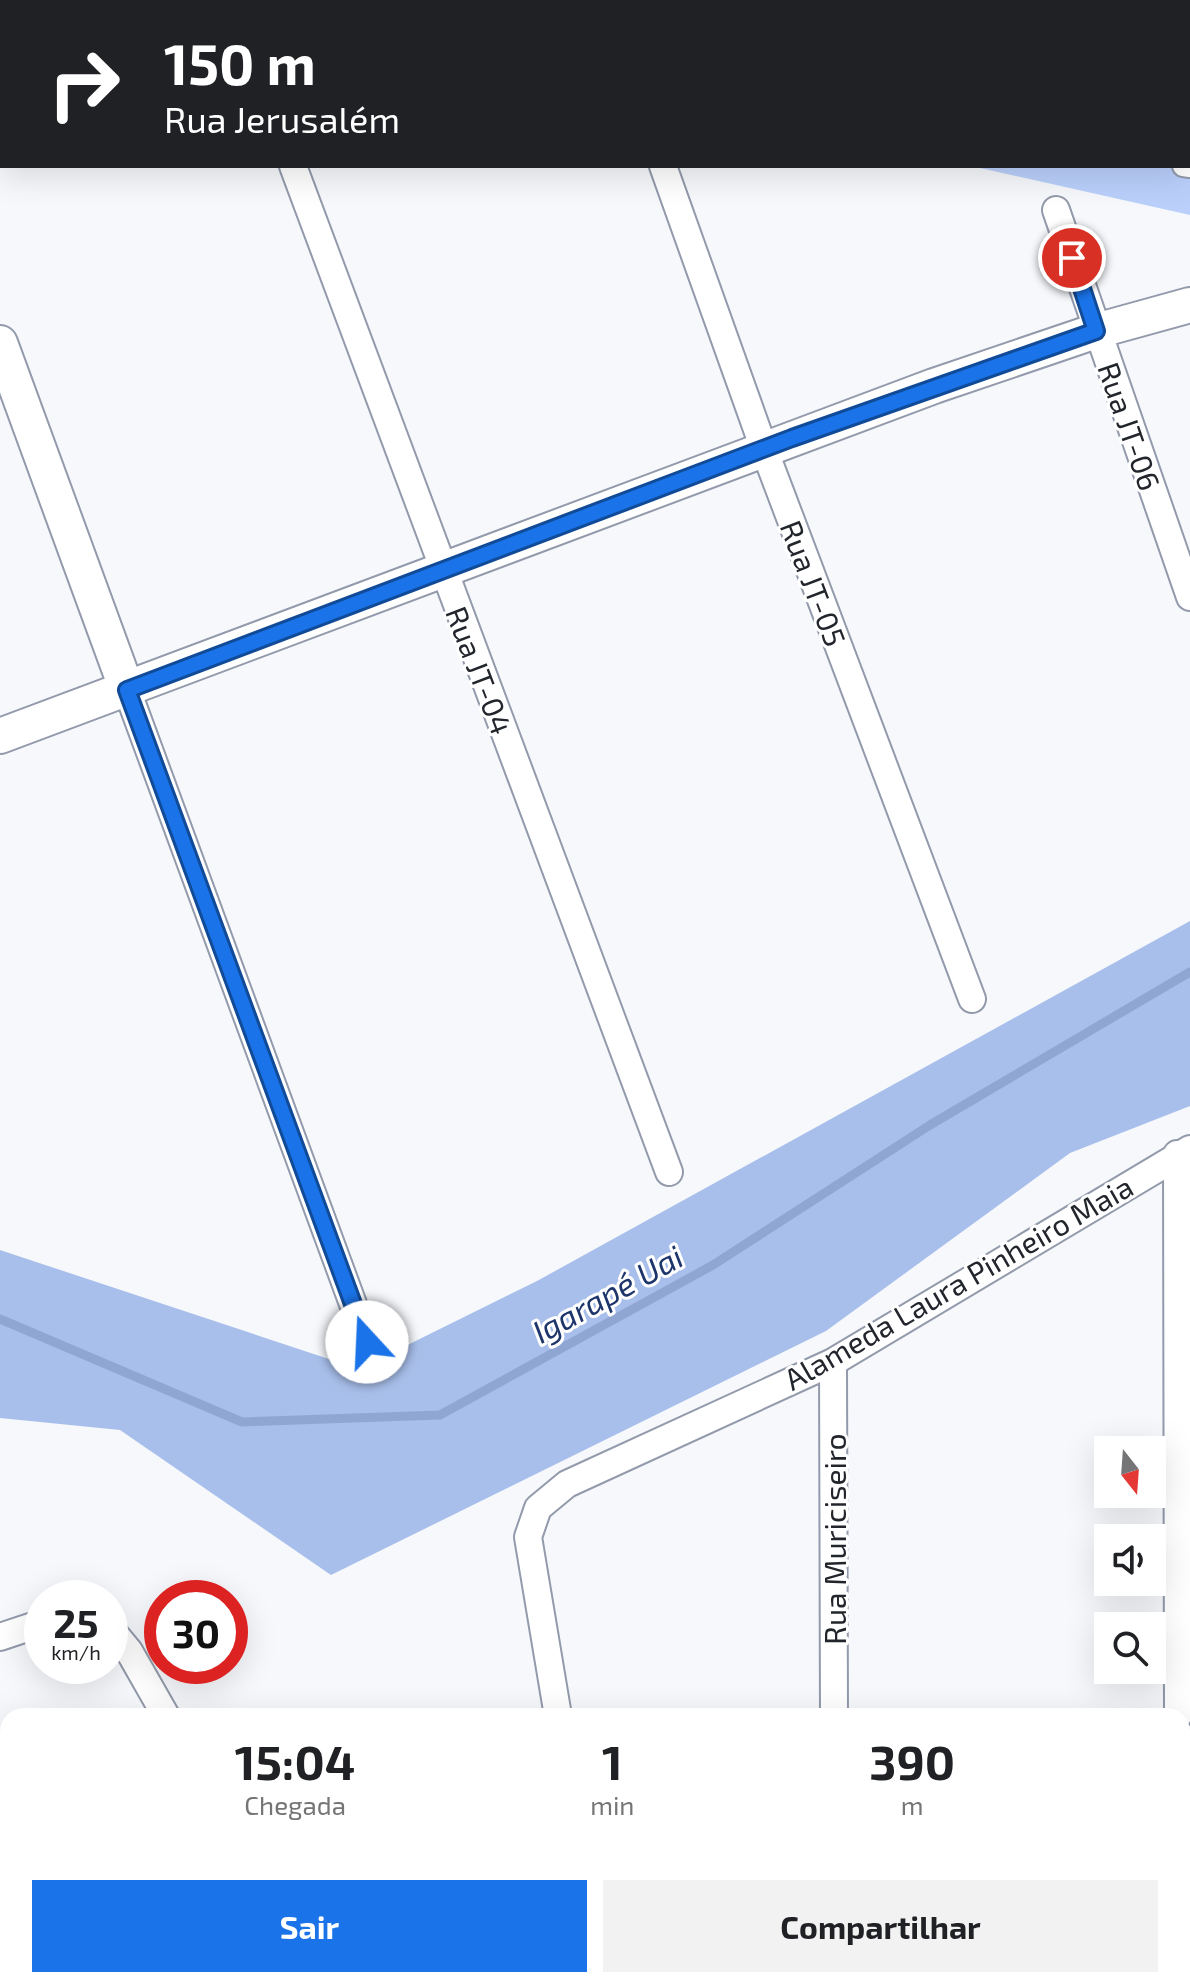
<!DOCTYPE html>
<html lang="pt">
<meta charset="utf-8">
<style>
:root{--surface:#fff;--page:#f2f2f2;--text:#202124;--muted:#757577;--accent:#1a73e8}
body{margin:0;font-family:"Exo 2",sans-serif;background:var(--page);color:var(--text);height:100vh;display:flex;flex-direction:column;font-size:30px;white-space:nowrap}
*{box-sizing:border-box;margin:0}
p{font-size:26px;color:var(--muted)}
.icon{flex:none;width:44px;height:44px;fill:none;stroke:currentColor;stroke-width:2;stroke-linecap:round;stroke-linejoin:round}
.map{position:relative;flex:1;overflow:hidden}
.details{position:absolute;left:0px;top:1708px;width:1190px;height:280px;display:flex;flex-direction:column;background:var(--surface);border-radius:24px 24px 0 0;box-shadow:0 8px 32px #0002}
.details>*{flex:none}
.banner{position:absolute;left:0px;top:0px;width:1190px;height:168px;box-shadow:0 8px 32px #0002;background:#202124;color:#fff;overflow:hidden}
.needle{width:52px;rotate:163deg}
.tools{position:absolute;left:1094px;top:1436px;display:grid;gap:16px}
.tools a{display:grid;place-items:center;width:72px;height:72px;border-radius:0px;background:var(--surface);box-shadow:0 8px 32px #0002;font-size:40px}
.speed{position:absolute;left:24px;top:1580px;display:flex;gap:16px;font-size:40px;font-weight:700;text-align:center}
.speed>*{display:grid;place-content:center;width:104px;height:104px;border-radius:50%;background:var(--surface);box-shadow:0 8px 32px #0002;line-height:1}
.speed small{font-size:20px;font-weight:400}
.speed .limit{border:12px solid #d22;background:#fff;color:#111}
.pin{position:absolute;display:grid;place-items:center;width:68px;height:68px;color:#fff;margin:-34px;border:4px solid #fff;border-radius:50%;box-shadow:0 2px 8px #0007}
.me{position:absolute;width:88px;margin:-44px;rotate:340deg;stroke-linejoin:round;filter:drop-shadow(0 0 6px #0008)}
.turn{display:flex;align-items:center;gap:28px;height:168px;padding:0 32px;font-size:36px}
.turn .icon{width:104px;height:104px;stroke-width:2.5}
.turn b{display:block;font-size:56px;line-height:68px}
.eta{display:flex;justify-content:space-evenly;align-items:center;height:136px;text-align:center}
.eta b{font-size:48px;font-weight:700;line-height:56px}
.action{display:flex;gap:16px;margin-top:auto;padding:16px 32px}
.action a{flex:1;height:92px;border-radius:0px;background:var(--accent);color:#fff;font-size:32px;font-weight:700;line-height:92px;text-align:center}
.action a+a{background:var(--page);color:var(--text)}
.map>svg:first-child{display:block}
.green{fill:#bad0fb}
.forest{fill:#a8bfeb}
.lines{fill:none;stroke-linecap:round;stroke-linejoin:round}
.stream{stroke:#90a6d2;stroke-width:9}
.building{fill:#c9d2e4;stroke:#818999;stroke-width:2}
.service-casing{stroke:#929aab;stroke-width:18}
.pedestrian-casing{stroke:#929aab;stroke-width:24}
.minor-casing{stroke:#929aab;stroke-width:30}
.tertiary-casing{stroke:#929aab;stroke-width:38}
.path{stroke:#8d9095;stroke-width:5;stroke-dasharray:8 4;stroke-linecap:butt}
.service{stroke:#fff;stroke-width:14}
.pedestrian{stroke:#fff;stroke-width:20}
.minor{stroke:#fff;stroke-width:26}
.tertiary{stroke:#fff;stroke-width:34}
.route-casing{stroke:#114b97;stroke-width:20}
.route{stroke:#1a73e8;stroke-width:14}
.labels{text-anchor:middle;dominant-baseline:central;stroke-width:6;stroke-linejoin:round;paint-order:stroke}
.street-label{font-size:30px;fill:#22262c;stroke:#fff}
.water-label{font-size:32px;font-style:italic;fill:#1d356b;stroke:#fff}
</style>
<div class="map">
<svg width="1190" height="1988" viewBox="0 0 1190 1988">
<rect width="100%" height="100%" fill="#f6f8fc"/>
<path class="green" d="M394 0H1190V215L971 166H1188V2Z"/>
<path class="forest" d="M1190 921V1106L1070 1153 826 1331 331 1575 120 1430 0 1418V1250L359 1369 537 1281Z"/>
<g class="lines">
<path class="stream" d="M0 1319 242 1422 440 1415 713 1265 930 1125 1190 972"/>
</g>
<path class="building" d="M464 1980H484V1983L492 1980H514L515 1988H465Z"/>
<g class="lines">
<defs>
<path id="service" d="M869 0 880 2
M1188 54H1190"/>
<path id="pedestrian" d="M443 0 446 2
M1183 166 1190 167"/>
<path id="minor" d="M231 0 232 2
M293 166 669 1172
M663 166 764 449 972 999
M1056 210 1190 597
M127 690 367 1342
M1177 1154 1178 1716
M833 1362 834 1716
M110 1628 129 1651 166 1716
M0 1637 42 1623
M558 1716 528 1537 538 1508 567 1484 833 1362 1190 1149
M272 1980 275 1988
M601 1980 602 1988
M835 1980V1988
M1178 1980V1988"/>
<path id="tertiary" d="M0 343 127 690
M0 736 934 386 1096 331 1190 305"/>
</defs>
<use href="#service" class="service-casing"/>
<use href="#pedestrian" class="pedestrian-casing"/>
<use href="#minor" class="minor-casing"/>
<use href="#tertiary" class="tertiary-casing"/>
<path class="path" d="M1076 0V2"/>
<use href="#service" class="service"/>
<use href="#pedestrian" class="pedestrian"/>
<use href="#minor" class="minor"/>
<use href="#tertiary" class="tertiary"/>
</g>
<g class="lines">
<defs>
<path id="route" d="M367 1342 127 690 792 438 1096 331 1072 258"/>
</defs>
<use href="#route" class="route-casing"/>
<use href="#route" class="route"/>
</g>
<g class="labels">
<g class="street-label">
<text transform="translate(1130 426) rotate(71)">Rua JT-06</text>
<text transform="translate(814 583) rotate(69)">Rua JT-05</text>
<text transform="translate(480 670) rotate(69)">Rua JT-04</text>
<text transform="translate(958 1282) rotate(-30)">Alameda Laura Pinheiro Maia</text>
<text transform="translate(834 1539) rotate(-90)">Rua Muriciseiro</text>
</g>
<g class="water-label">
<text transform="translate(607 1293) rotate(-29)">Igarapé Uai</text>
</g>
</g>
</svg>
<div class="tools">
<a><svg class="needle" viewBox="-14 -14 28 28"><path d="M0-13l5 13h-10z" fill="#e53935"/><path d="M0 13l5-13h-10z" fill="#757577"/></svg></a>
<a><svg class="icon" aria-label="sound" viewBox="0 0 24 24"><path d="M4 9h4l5-4v14l-5-4H4zM17 9q2 3 0 6"/></svg></a>
<a><svg class="icon" aria-label="search" viewBox="0 0 24 24"><circle cx="10" cy="10" r="6"/><path d="M15 15l6 6"/></svg></a>
</div>
<div class="speed"><div>25<small>km/h</small></div><div class="limit">30</div></div>
<div class="pin" style="left:1072px;top:258px;background:#d93025"><svg class="icon" aria-label="arrive" viewBox="0 0 24 24"><path d="M6 21V4h12l-3 4 3 4H6"/></svg></div>
<svg class="me" style="left:367px;top:1342px" viewBox="-20 -20 40 40"><circle r="19" fill="#fff"/><path d="M0-13L10 11 0 6-10 11z" fill="#1a73e8"/></svg>
<div class="banner">
<div class="turn"><svg class="icon" aria-label="right" viewBox="0 0 24 24"><path d="M7 20v-9h11M14 6l5 5-5 5"/></svg><div><b>150 m</b>Rua Jerusalém</div></div>
</div>
<section class="details">
<div class="eta">
<div><b>15:04</b><p>Chegada</p></div>
<div><b>1</b><p>min</p></div>
<div><b>390</b><p>m</p></div>
</div>
<div class="action"><a>Sair</a><a>Compartilhar</a></div>
</section>
</div>
